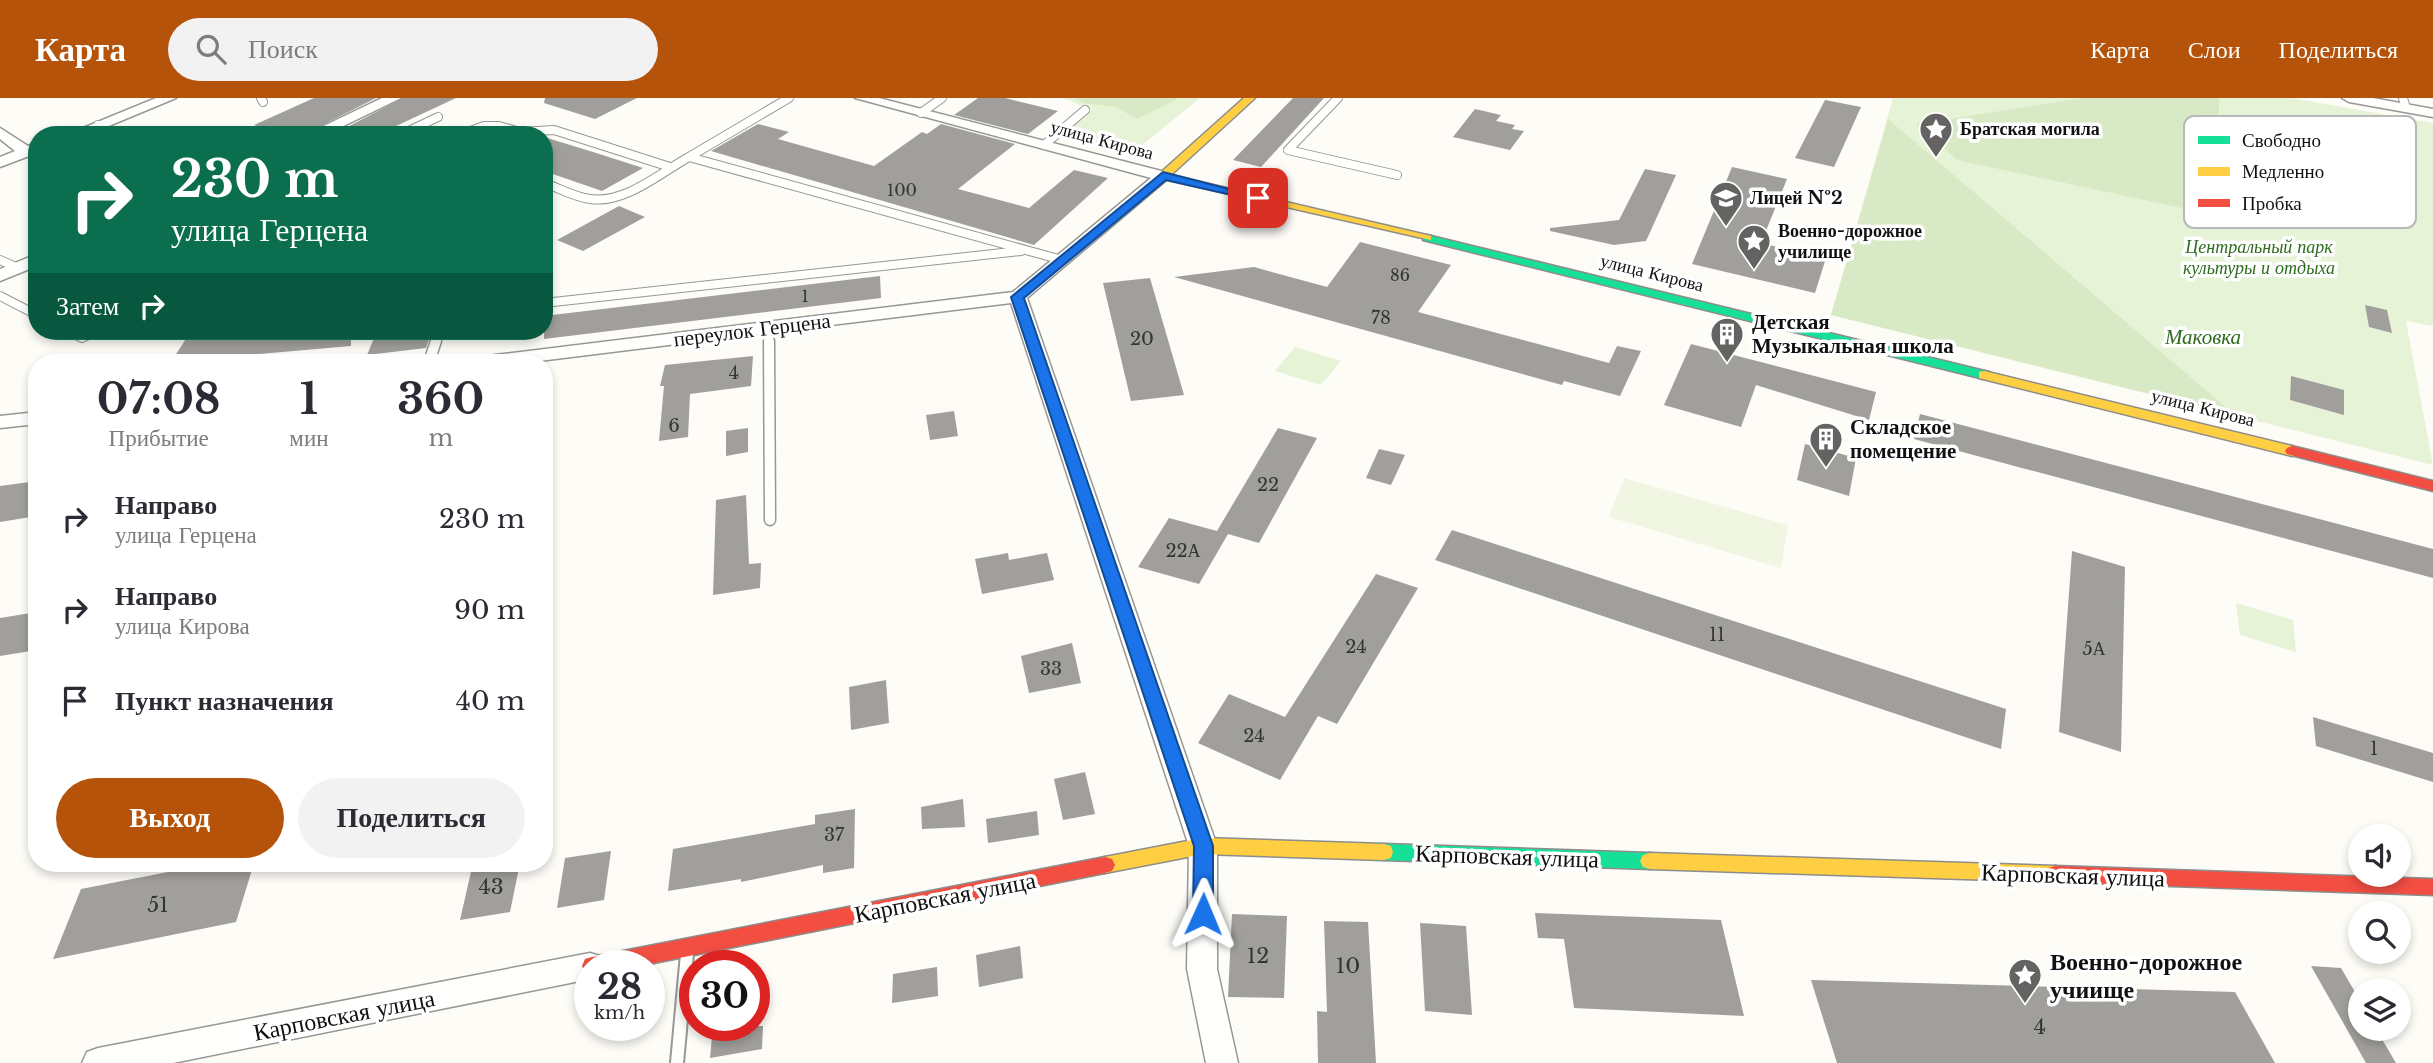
<!DOCTYPE html>
<html lang="ru">
<meta charset="utf-8">
<style>
:root{--surface:#fff;--page:#f2f2f3;--text:#2b2b33;--muted:#7c7c81;--accent:#b45309}
body{margin:0;font-family:"Libre Baskerville",serif;background:var(--page);color:var(--text);height:100vh;display:flex;flex-direction:column;font-size:26px;white-space:nowrap}
*{box-sizing:border-box;margin:0}
p{font-size:23px;color:var(--muted)}
.icon{flex:none;width:38px;height:38px;fill:none;stroke:currentColor;stroke-width:2;stroke-linecap:round;stroke-linejoin:round}
.map{position:relative;flex:1;overflow:hidden}
.side{position:absolute;left:28px;top:256px;width:525px;height:518px;display:flex;flex-direction:column;background:var(--surface);border-radius:28px;box-shadow:0 4px 10px #0003}
.side>*{flex:none}
.guide{position:absolute;left:28px;top:28px;width:525px;height:214px;border-radius:28px;box-shadow:0 4px 10px #0003;background:#0b6e4f;color:#fff;overflow:hidden}
.buttons{position:absolute;left:2348px;top:726px;display:grid;gap:14px}
.buttons a{display:grid;place-items:center;width:63px;height:63px;border-radius:50%;background:var(--surface);box-shadow:0 4px 10px #0003;font-size:35px}
.speed{position:absolute;left:574px;top:852px;display:flex;gap:14px;font-size:35px;font-weight:700;text-align:center}
.speed>*{display:grid;place-content:center;width:91px;height:91px;border-radius:50%;background:var(--surface);box-shadow:0 4px 10px #0003;line-height:1}
.speed small{font-size:18px;font-weight:400}
.speed .limit{border:10px solid #d22;background:#fff;color:#111}
.pin{position:absolute;display:grid;place-items:center;width:60px;height:60px;color:#fff;margin:-30px;border-radius:14px;box-shadow:0 4px 10px #0006}
.me{position:absolute;width:77px;margin:-38px;rotate:1deg;stroke-linejoin:round;filter:drop-shadow(0 0 5px #0008)}
.turn{display:flex;align-items:center;gap:24px;height:147px;padding:0 28px;font-size:32px}
.turn .icon{width:91px;height:91px;stroke-width:2.5}
.turn b{display:block;font-size:49px;line-height:60px}
.then{display:flex;align-items:center;height:66px;padding:0 28px;background:#0003;gap:14px;font-size:26px}
.eta{display:flex;justify-content:space-evenly;align-items:center;height:119px;text-align:center}
.eta b{font-size:42px;font-weight:700;line-height:49px}
.button{display:flex;gap:14px;margin-top:auto;padding:14px 28px}
.button a{flex:1;height:80px;border-radius:42px;background:var(--accent);color:#fff;font-size:28px;font-weight:700;line-height:80px;text-align:center}
.button a+a{background:var(--page);color:var(--text)}
ul{padding:0;list-style:none}
li{display:flex;align-items:center;gap:21px;height:91px;padding:0 28px}
li div{flex:1}
li b{display:block;font-size:26px}
li em{font-style:normal}
header{display:flex;align-items:center;gap:42px;box-sizing:border-box;height:98px;padding:0 35px;background:var(--accent);color:#fff}
header strong{font-size:33px}
nav{display:flex;gap:38px;margin-inline-start:auto;font-size:24px}
.search{width:490px;height:63px;background:var(--page);display:flex;align-items:center;gap:18px;box-sizing:border-box;padding:0 24px;border-radius:38px;color:var(--muted);font-size:26px}
.map>svg:first-child{display:block}
.green{fill:#e7f3d7}
.forest{fill:#d8eac5}
.pitch{fill:#f0f6e1}
.building{fill:#a19f9c}
.lines{fill:none;stroke-linecap:round;stroke-linejoin:round}
.lane-far2-casing{stroke:#979795;stroke-width:10}
.lane-far1-casing{stroke:#979795;stroke-width:13}
.lane-casing{stroke:#979795;stroke-width:16}
.street-casing{stroke:#979795;stroke-width:3}
.fast-casing{stroke:#8e8d8b;stroke-width:3}
.slow-casing{stroke:#8e8d8b;stroke-width:3}
.jam-casing{stroke:#8e8d8b;stroke-width:3}
.lane-far2{stroke:#fffffe;stroke-width:8}
.lane-far1{stroke:#fffffe;stroke-width:10}
.lane{stroke:#fffffe;stroke-width:12}
.street{fill:#fffffe;fill-rule:evenodd}
.fast{fill:#16e098;fill-rule:evenodd}
.slow{fill:#ffcf43;fill-rule:evenodd}
.jam{fill:#f24e42;fill-rule:evenodd}
.route{fill:#1a73e8;stroke:#114b97;stroke-width:2}
.labels{text-anchor:middle;dominant-baseline:central;stroke-width:7;stroke-linejoin:round;paint-order:stroke}
.far-number-label{font-size:16px;fill:#353434}
.far-poi-label{font-size:18px;font-weight:bold;fill:#111;stroke:#fff;text-anchor:start}
.far-street-label{font-size:18px;fill:#111;stroke:#fff}
.far-park-label{font-size:18px;font-style:italic;fill:#2f6b1f;stroke:#fff}
.number-label{font-size:18px;fill:#353434}
.poi-label{font-size:21px;font-weight:bold;fill:#111;stroke:#fff;text-anchor:start}
.street-label{font-size:21px;fill:#111;stroke:#fff}
.park-label{font-size:21px;font-style:italic;fill:#2f6b1f;stroke:#fff}
.near-number-label{font-size:21px;fill:#353434}
.near-street-label{font-size:24px;fill:#111;stroke:#fff}
.near-poi-label{font-size:24px;font-weight:bold;fill:#111;stroke:#fff;text-anchor:start}
.key{fill:#fff;stroke:#b8b8b8;stroke-width:2}
.key-label{font-size:19px;fill:#111}
</style>
<header>
<strong>Карта</strong>
<div class="search"><svg class="icon" aria-label="search" viewBox="0 0 24 24"><circle cx="10" cy="10" r="6"/><path d="M15 15l6 6"/></svg>Поиск</div>
<nav><a>Карта</a><a>Слои</a><a>Поделиться</a></nav>
</header>
<div class="map">
<svg width="2433" height="965" viewBox="0 0 2433 965">
<rect width="100%" height="100%" fill="#fdfcf7"/>
<path class="green" d="M1063 0H1200L1135 53 1061 36 1092 12Z
M1893 0H2291L2433 25V228L2406 223 2433 367 1831 217Z
M1295 249 1341 263 1321 287 1275 273Z
M2236 505 2293 522 2296 554 2240 537Z"/>
<path class="forest" d="M1075 0H1179L1137 21 1116 9 1083 5Z
M2083 0H2219V118L1957 62 1916 26Z
M1888 21 2235 317 1831 217Z"/>
<path class="pitch" d="M1624 380 1788 427 1781 470 1609 419Z"/>
<path class="building" d="M314 0H376L303 37H283L254 27Z
M403 0H456L377 37H332Z
M545 0H637L595 21 544 5Z
M978 0H1005L1058 13 1028 36 954 17Z
M1293 0H1324L1261 69 1233 62Z
M1825 2 1861 9 1834 69 1795 60Z
M1475 11 1501 17 1496 23 1515 27 1512 31 1524 33 1510 52 1453 39Z
M758 26 789 34 778 41 874 68 922 34 927 36 941 26 1015 46 958 91 1029 110 1074 72 1108 80 1034 147 711 53Z
M544 39 593 54 643 70 602 93 544 73Z
M1732 69 1787 81 1761 145 1826 160 1815 195 1692 166Z
M1645 71 1676 77 1646 143 1614 147 1550 133V130L1619 122Z
M619 108 645 119 583 153 557 142Z
M1360 144 1451 167 1418 214 1609 265 1617 248 1641 253 1620 298 1564 283 1562 287 1174 179 1254 169 1327 189Z
M880 178 881 200 544 241V218Z
M1150 180 1184 297 1131 303 1103 185Z
M2365 207 2387 212 2392 235 2369 229Z
M191 233H351V248L171 264Z
M377 233H432L426 250 367 257Z
M1691 246 1876 294 1869 322 1756 287 1741 329 1664 307Z
M753 258 751 288 690 296 688 339 659 343 664 288H660L665 267Z
M2291 278 2344 292V317L2290 302Z
M954 313 958 338 930 342 926 317Z
M1920 316 2433 451V480L1914 341Z
M748 330V354L726 358V333Z
M1278 330 1317 340 1259 445 1228 436 1199 486 1138 469 1169 420 1217 433Z
M1805 346 1856 360 1849 398 1797 382Z
M1379 351 1405 357 1391 387 1366 380Z
M37 383V418L0 424V388Z
M746 397 749 466 761 465 760 490 713 497 716 402Z
M1452 432 2006 611 2001 651 1435 462Z
M2072 453 2125 469 2121 654 2059 634Z
M1008 455 1009 462 1047 455 1054 482 982 496 975 461Z
M1376 476 1418 490 1337 626 1318 618 1280 682 1198 645 1229 596 1285 619Z
M37 514V552L0 558V520Z
M1072 545 1081 585 1029 595 1021 558Z
M886 582 889 625 851 632 849 589Z
M2313 619 2433 655V684L2316 648Z
M1085 674 1095 716 1063 722 1054 681Z
M963 701 965 729 922 731 921 709Z
M855 711 854 770 823 775V767L741 784V781L668 793 673 751 815 726V717Z
M1037 713 1039 737 988 745 986 721Z
M611 753 604 802 557 810 565 760Z
M214 765H254L236 824 53 861 81 791Z
M473 765H520L510 814 460 822Z
M1535 815 1721 822 1744 918 1574 910 1564 841 1538 840Z
M1232 816 1287 818 1284 900 1228 899Z
M1324 823 1368 824 1376 965H1318L1317 913 1327 914Z
M1420 825 1466 828 1472 917 1425 913Z
M1020 848 1023 880 979 889 976 857Z
M2311 868 2341 870 2361 904V931H2376L2396 965H2366Z
M937 869 938 898 892 905 893 876Z
M1811 882 2235 894 2275 965H1837Z
M713 928H763L762 951 710 960Z"/>
<g class="lines">
<defs>
<path id="lane-far2" d="M261 0 263 4
M789 0 689 59 1062 162
M1338 0 1288 52 1397 77
M2403 0 2406 10
M921 15 942 0
M98 27 118 37
M400 37 438 19
M460 37 484 28H499L520 34 554 32 670 69
M1044 47 1085 12
M544 85C559 90 574 99 590 101 625 106 660 75 689 59
M0 162 18 170
M0 198 37 217
M544 205 1021 153
M769 230V244
M68 233 82 240 97 233
M435 244 439 233"/>
<path id="lane-far1" d="M769 243 770 422
M429 264 436 243"/>
<path id="lane" d="M677 965 687 856"/>
<path id="street" d="M156 0H176L87 37H66Z
M382 0H401L325 37H305Z
M855 0H879L1169 75 1171 78 1027 200 1217 748V871L1238 965H1206L1187 871 1189 748 1011 205 531 264H478L487 258 1013 194 1151 80Z
M2342 0H2373L2433 11V19L2349 4Z
M0 30 28 48 37 45V55L0 69V59L15 53 0 41Z
M37 156V168L0 183V171Z
M37 314V326L0 330V318Z
M590 855 600 858 605 868H590V881L173 965H82L87 954 98 950Z"/>
<path id="fast" d="M1427 137 1989 274 1991 277 1984 281 1423 142V138Z
M1384 746 1650 755 1657 757 1660 763 1657 769 1650 771 1384 762 1377 760 1375 754 1377 748Z"/>
<path id="slow" d="M1244 0H1255L1171 77 1431 138V142L1159 80V76Z
M1984 273 2292 348 2299 353 2292 358 1979 280V274Z
M1203 740 1384 746 1391 748 1393 754 1391 760 1384 762 1203 756 1105 775 1098 773 1095 767 1098 761 1105 759Z
M1650 755 2055 768 2062 770 2065 776 2062 782 2055 784 1650 771 1643 769 1640 763 1643 757Z"/>
<path id="jam" d="M2292 348 2433 383V393L2287 356 2285 353 2287 350Z
M1105 759 1112 761 1115 767 1112 773 1105 775 639 868H590V876L585 875 582 868 585 861 592 859Z
M2055 768 2433 781V797L2055 784 2048 782 2045 776 2048 770Z"/>
</defs>
<use href="#lane-far2" class="lane-far2-casing"/>
<use href="#lane-far1" class="lane-far1-casing"/>
<use href="#lane" class="lane-casing"/>
<use href="#street" class="street-casing"/>
<use href="#fast" class="fast-casing"/>
<use href="#slow" class="slow-casing"/>
<use href="#jam" class="jam-casing"/>
<use href="#lane-far2" class="lane-far2"/>
<use href="#lane-far1" class="lane-far1"/>
<use href="#lane" class="lane"/>
<use href="#street" class="street"/>
<use href="#fast" class="fast"/>
<use href="#slow" class="slow"/>
<use href="#jam" class="jam"/>
</g>
<path class="route" d="M1163 74 1264 100 1258 103 1166 82 1024 200 1213 748V816L1210 822 1203 825 1196 822 1193 816 1194 748 1011 199Z"/>
<defs>
<symbol id="sight-pin" viewBox="-11 -11 22 30"><path d="M0 17L-7.5 6A9.5 9.5 0 1 1 7.5 6Z" fill="#646362" stroke="#fff"/><path d="M0-6L1.8-2.2L6-1.7L2.9 1.2L3.7 5.4L0 3.3L-3.7 5.4L-2.9 1.2L-6-1.7L-1.8-2.2Z" fill="#fff"/></symbol>
<symbol id="school-pin" viewBox="-11 -11 22 30"><path d="M0 17L-7.5 6A9.5 9.5 0 1 1 7.5 6Z" fill="#646362" stroke="#fff"/><path d="M0-5L7-2L0 1L-7-2ZM-4 1L0 2.5L4 1V4Q0 6-4 4Z" fill="#fff"/></symbol>
<symbol id="building-pin" viewBox="-11 -11 22 30"><path d="M0 17L-7.5 6A9.5 9.5 0 1 1 7.5 6Z" fill="#646362" stroke="#fff"/><path d="M-4-6H4V6H1V3H-1V6H-4ZM-2.5-4.3h1.7v1.8h-1.7ZM.8-4.3h1.7v1.8H.8ZM-2.5-1h1.7V.8h-1.7ZM.8-1h1.7V.8H.8Z" fill="#fff"/></symbol>
</defs>
<g fill-rule="evenodd">
<use href="#sight-pin" x="1917" y="12" width="38" height="52"/>
<use href="#school-pin" x="1707" y="81" width="38" height="52"/>
<use href="#sight-pin" x="1735" y="124" width="38" height="52"/>
<use href="#building-pin" x="1708" y="217" width="38" height="52"/>
<use href="#building-pin" x="1807" y="322" width="38" height="52"/>
<use href="#sight-pin" x="2006" y="858" width="38" height="52"/>
</g>
<g class="labels">
<g class="far-number-label">
<text x="902" y="92">100</text>
<text x="1400" y="177">86</text>
<text x="805" y="198">1</text>
</g>
<g class="far-poi-label">
<text x="1960" y="31">Братская могила</text>
<text x="1750" y="100">Лицей №2</text>
<text x="1778" y="133">Военно-дорожное<tspan x="1778" dy="21">училище</tspan></text>
</g>
<g class="far-street-label">
<text transform="translate(1102 42) rotate(15)">улица Кирова</text>
<text transform="translate(1652 175) rotate(14)">улица Кирова</text>
<text transform="translate(2203 310) rotate(14)">улица Кирова</text>
</g>
<g class="far-park-label">
<text x="2259" y="149">Центральный парк<tspan x="2259" dy="21">культуры и отдыха</tspan></text>
</g>
<g class="number-label">
<text x="1381" y="220">78</text>
<text x="1142" y="241">20</text>
<text x="734" y="275">4</text>
<text x="674" y="328">6</text>
<text x="1268" y="387">22</text>
<text x="1183" y="453">22А</text>
<text x="1717" y="537">11</text>
<text x="1356" y="549">24</text>
<text x="2094" y="551">5А</text>
<text x="1051" y="571">33</text>
<text x="1254" y="638">24</text>
<text x="2374" y="651">1</text>
<text x="834" y="737">37</text>
</g>
<g class="poi-label">
<text x="1752" y="224">Детская<tspan x="1752" dy="24">Музыкальная школа</tspan></text>
<text x="1850" y="329">Складское<tspan x="1850" dy="24">помещение</tspan></text>
</g>
<g class="street-label">
<text transform="translate(752 232) rotate(-7)">переулок Герцена</text>
</g>
<g class="park-label">
<text x="2203" y="239">Маковка</text>
</g>
<g class="near-number-label">
<text x="491" y="789">43</text>
<text x="158" y="807">51</text>
<text x="1258" y="858">12</text>
<text x="1348" y="868">10</text>
<text x="2040" y="929">4</text>
</g>
<g class="near-street-label">
<text transform="translate(1507 758) rotate(2)">Карповская улица</text>
<text transform="translate(2073 777) rotate(2)">Карповская улица</text>
<text transform="translate(945 799) rotate(-11)">Карповская улица</text>
<text transform="translate(344 917) rotate(-11)">Карповская улица</text>
</g>
<g class="near-poi-label">
<text x="2050" y="863">Военно-дорожное<tspan x="2050" dy="28">учиище</tspan></text>
</g>
</g>
<rect x="2184" y="18" width="232" height="112" rx="10" class="key"/>
<rect x="2198" y="38" width="32" height="8" fill="#16e098"/>
<rect x="2198" y="69" width="32" height="9" fill="#ffcf43"/>
<rect x="2198" y="101" width="32" height="8" fill="#f24e42"/>
<g class="key-label">
<text x="2242" y="49">Свободно</text>
<text x="2242" y="80">Медленно</text>
<text x="2242" y="112">Пробка</text>
</g>
</svg>
<div class="buttons">
<a><svg class="icon" aria-label="sound" viewBox="0 0 24 24"><path d="M4 9h4l5-4v14l-5-4H4zM17 9q2 3 0 6"/></svg></a>
<a><svg class="icon" aria-label="search" viewBox="0 0 24 24"><circle cx="10" cy="10" r="6"/><path d="M15 15l6 6"/></svg></a>
<a><svg class="icon" aria-label="layers" viewBox="0 0 24 24"><path d="M12 4l9 5-9 5-9-5zM3 14l9 5 9-5"/></svg></a>
</div>
<div class="speed"><div>28<small>km/h</small></div><div class="limit">30</div></div>
<div class="pin" style="left:1258px;top:100px;background:#d93025"><svg class="icon" aria-label="arrive" viewBox="0 0 24 24"><path d="M6 21V4h12l-3 4 3 4H6"/></svg></div>
<svg class="me" style="left:1203px;top:816px" viewBox="-20 -20 40 40"><path d="M0-17L14 15 0 8-14 15z" fill="#1a73e8" stroke="#fff" stroke-width="4"/></svg>
<div class="guide">
<div class="turn"><svg class="icon" aria-label="right" viewBox="0 0 24 24"><path d="M7 20v-9h11M14 6l5 5-5 5"/></svg><div><b>230 m</b>улица Герцена</div></div>
<div class="then">Затем<svg class="icon" aria-label="right" viewBox="0 0 24 24"><path d="M7 20v-9h11M14 6l5 5-5 5"/></svg></div>
</div>
<section class="side">
<div class="eta">
<div><b>07:08</b><p>Прибытие</p></div>
<div><b>1</b><p>мин</p></div>
<div><b>360</b><p>m</p></div>
</div>
<ul>
<li><svg class="icon" aria-label="right" viewBox="0 0 24 24"><path d="M7 20v-9h11M14 6l5 5-5 5"/></svg><div><b>Направо</b><p>улица Герцена</p></div><em>230 m</em></li>
<li><svg class="icon" aria-label="right" viewBox="0 0 24 24"><path d="M7 20v-9h11M14 6l5 5-5 5"/></svg><div><b>Направо</b><p>улица Кирова</p></div><em>90 m</em></li>
<li><svg class="icon" aria-label="arrive" viewBox="0 0 24 24"><path d="M6 21V4h12l-3 4 3 4H6"/></svg><div><b>Пункт назначения</b></div><em>40 m</em></li>
</ul>
<div class="button"><a>Выход</a><a>Поделиться</a></div>
</section>
</div>
